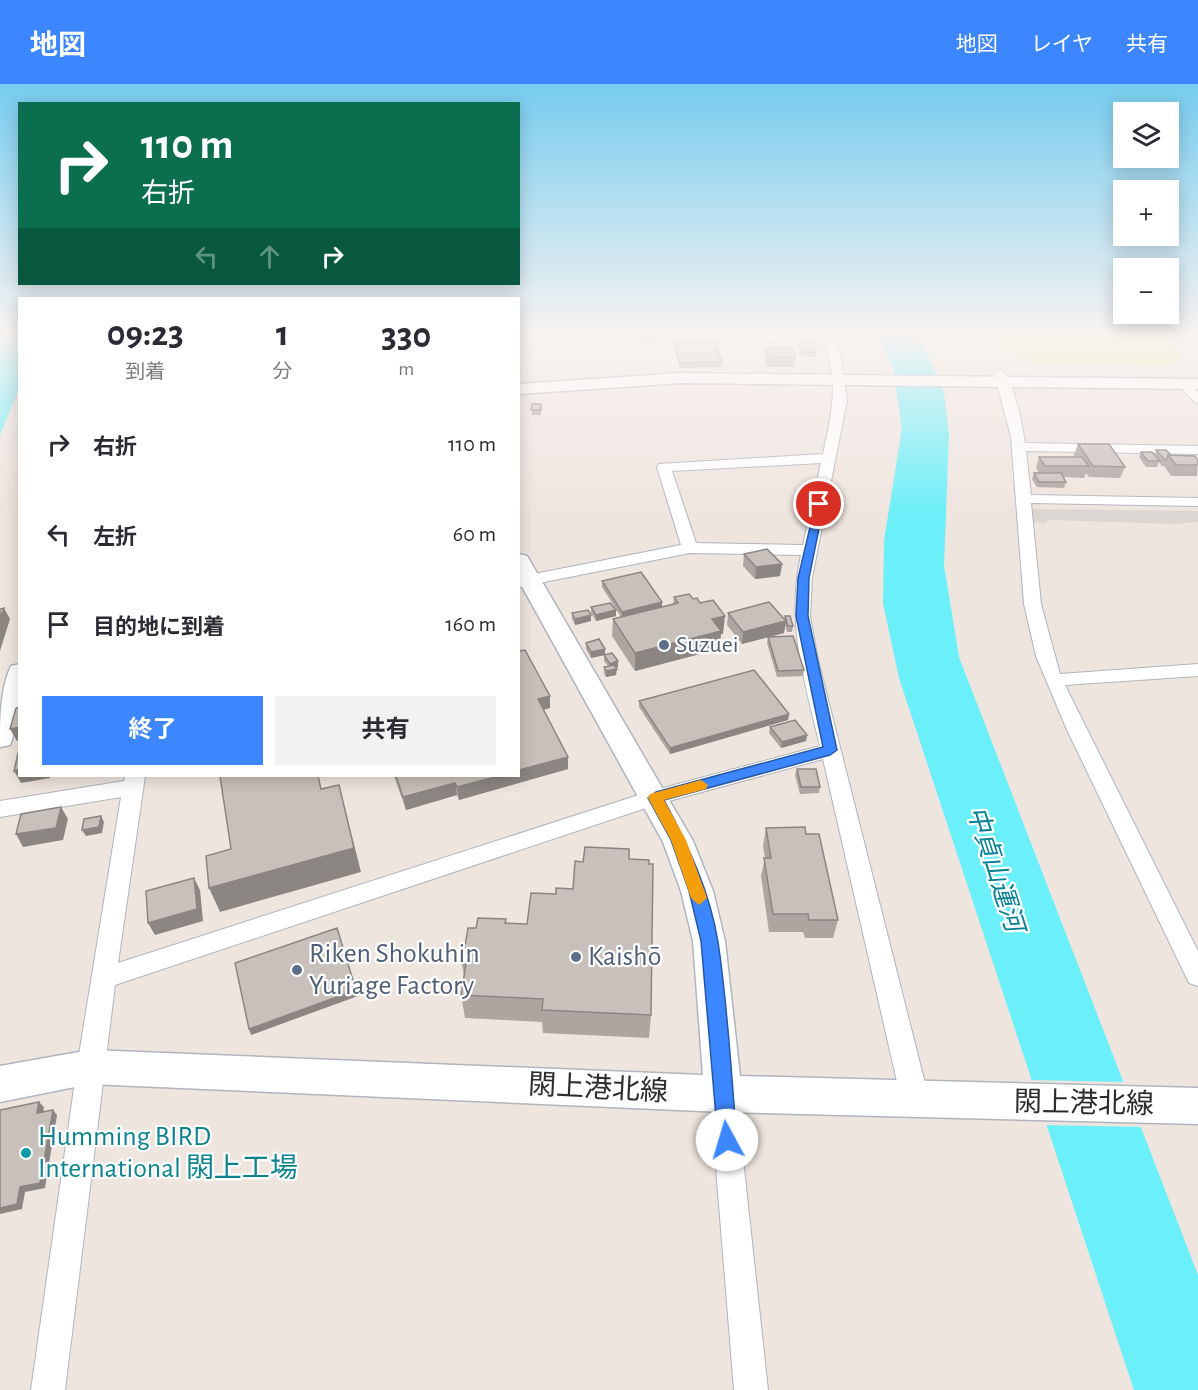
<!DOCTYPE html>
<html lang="ja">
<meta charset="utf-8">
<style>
:root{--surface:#fff;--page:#f2f2f3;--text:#2b2b33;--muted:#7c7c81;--accent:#3c87ff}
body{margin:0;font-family:"Alegreya Sans","Noto Sans JP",sans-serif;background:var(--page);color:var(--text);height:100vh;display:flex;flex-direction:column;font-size:22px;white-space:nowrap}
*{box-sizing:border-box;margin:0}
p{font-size:20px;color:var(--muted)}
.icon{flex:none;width:33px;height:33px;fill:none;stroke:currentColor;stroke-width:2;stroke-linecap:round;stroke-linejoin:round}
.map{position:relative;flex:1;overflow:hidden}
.sheet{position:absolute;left:18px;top:213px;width:502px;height:480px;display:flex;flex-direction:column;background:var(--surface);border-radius:0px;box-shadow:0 3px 15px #0003}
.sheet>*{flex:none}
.guide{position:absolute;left:18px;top:18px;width:502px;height:183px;border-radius:0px;box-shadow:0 3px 15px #0003;background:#0b6e4f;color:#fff;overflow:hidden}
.buttons{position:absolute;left:1113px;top:18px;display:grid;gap:12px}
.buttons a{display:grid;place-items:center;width:66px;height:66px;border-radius:0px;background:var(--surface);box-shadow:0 3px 15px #0003;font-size:30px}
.pin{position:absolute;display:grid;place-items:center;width:51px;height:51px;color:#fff;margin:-26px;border:3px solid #fff;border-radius:50%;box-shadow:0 2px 6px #0007}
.me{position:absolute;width:66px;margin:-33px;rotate:354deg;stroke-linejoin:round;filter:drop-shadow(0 0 4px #0008)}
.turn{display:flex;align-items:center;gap:21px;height:126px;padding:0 24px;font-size:27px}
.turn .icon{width:78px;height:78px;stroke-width:2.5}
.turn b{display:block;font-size:42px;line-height:51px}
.lanes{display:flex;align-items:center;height:57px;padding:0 24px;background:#0003;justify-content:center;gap:30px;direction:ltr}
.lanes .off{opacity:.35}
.eta{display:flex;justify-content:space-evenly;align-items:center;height:102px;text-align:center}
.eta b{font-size:36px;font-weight:700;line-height:42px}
.cta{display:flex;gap:12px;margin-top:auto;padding:12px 24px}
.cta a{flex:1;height:69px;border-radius:0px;background:var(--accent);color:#fff;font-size:24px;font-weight:700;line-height:69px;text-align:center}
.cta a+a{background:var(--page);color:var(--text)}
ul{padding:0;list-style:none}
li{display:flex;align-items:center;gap:18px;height:90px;padding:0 24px}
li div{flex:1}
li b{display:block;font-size:22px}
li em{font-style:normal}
header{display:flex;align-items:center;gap:36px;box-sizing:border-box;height:84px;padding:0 30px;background:var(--accent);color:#fff}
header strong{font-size:28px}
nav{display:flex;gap:33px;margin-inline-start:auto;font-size:21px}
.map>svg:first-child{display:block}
.pitch{fill:#dcf293}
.plaza{fill:#dbd6d2}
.water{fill:#6beff9}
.pier{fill:#efe5df}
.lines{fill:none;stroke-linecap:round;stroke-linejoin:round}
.street-casing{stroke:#afb5be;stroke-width:2}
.secondary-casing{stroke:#afb5be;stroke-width:3}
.street{fill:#fff;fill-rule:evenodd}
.secondary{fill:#fff;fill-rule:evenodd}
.wall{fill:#aca5a0}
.shaded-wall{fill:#8c8682}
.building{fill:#c8c0ba;stroke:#8c8682;stroke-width:1.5}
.route{fill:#3c87ff;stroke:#2758a6;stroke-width:1.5}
.slow{fill:#f59e0b}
.service-dot{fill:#5c6f8a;stroke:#fff;stroke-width:2}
.culture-dot{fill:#0f9aa8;stroke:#fff;stroke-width:2}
.labels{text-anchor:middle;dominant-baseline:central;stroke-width:4.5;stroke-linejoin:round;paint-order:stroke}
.service-label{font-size:24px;fill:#4e5e75;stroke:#fff;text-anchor:start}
.water-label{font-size:26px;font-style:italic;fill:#058095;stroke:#fff}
.near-service-label{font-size:28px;fill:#4e5e75;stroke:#fff;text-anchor:start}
.near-street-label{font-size:28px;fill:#2d2d2d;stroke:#fff}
.near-culture-label{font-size:28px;fill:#0d838f;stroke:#fff;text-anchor:start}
</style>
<header>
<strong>地図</strong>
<nav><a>地図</a><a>レイヤ</a><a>共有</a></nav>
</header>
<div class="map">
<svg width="1198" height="1306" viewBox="0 0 1198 1306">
<rect width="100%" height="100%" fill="#efe5df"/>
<path class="pitch" d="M991 248H1162L1183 273 1166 282 1038 279 1003 266Z"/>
<path class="plaza" d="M1031 425 1198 427V438L1176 440 1050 436 1044 440 1033 438Z"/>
<path class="water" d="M0 248H19V305L0 351Z
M874 248H913L929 273 944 309 949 351 944 481 959 573 1198 1191V1306H1134L899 594 883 519 884 457 902 344 893 284Z"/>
<path class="pier" d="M1028 996 1127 998 1144 1043 1043 1041Z"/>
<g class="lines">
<defs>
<path id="street" d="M663 248H674L675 253 827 248 840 269 847 316 812 494 810 532 818 576 929 1015 925 1024 915 1028 905 1024 901 1015 823 675 658 720 115 901 65 1306H31L77 983 121 713 0 733V717L124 697 125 692H145L118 879 648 708 820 662C804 595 786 539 801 471L690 469 519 503V493L681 461 657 383 659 380 823 370C831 332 842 291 820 255L671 260 667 259ZM821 379 803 461 696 459 672 387Z
M1000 285C1013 290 1023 345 1025 359L1198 362V370L1026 367 1031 411 1198 414V422L1031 419 1041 520 1060 590 1198 580V592L1065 601 1198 867V902L1189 899 1067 646 1036 572 1024 520 1011 353 994 289Z
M1184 296 1198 308V319L1194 318 1178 300Z
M723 997 733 1001 736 1010 768 1306H734L710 1010 713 1001Z"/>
<path id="secondary" d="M681 289 1198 295V305L681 299 519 310V300Z
M519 470 527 472 530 477 693 757 713 807 725 857 740 992 1198 1004V1040L723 1028 90 1000 0 1018V982L90 966 703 991 693 857 681 807 663 758 519 497Z
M20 580V633L10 661 0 663C0 636 0 606 11 582Z"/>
</defs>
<use href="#street" class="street-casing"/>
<use href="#secondary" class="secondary-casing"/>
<use href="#street" class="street"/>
<use href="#secondary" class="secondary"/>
</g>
<path class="wall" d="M636 248H659L660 257H638Z
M727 248H740V251L729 252Z
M674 257 722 278V283L680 284 674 262Z
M798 258 816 268V273H801L797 263Z
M766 264 796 273 795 283H767L764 274Z
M532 320H541V331H532Z
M1078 360 1125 383 1120 394 1089 393 1086 389 1084 394 1063 393 1066 398 1064 404 1037 403 1032 395 1034 389H1039L1036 384 1039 373H1076L1074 371Z
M1156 366 1171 371 1198 376 1197 392H1171L1164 382H1162L1159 378 1157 383H1146L1139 373 1141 368 1155 371Z
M744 470 782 480 780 492 755 495 743 482Z
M602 497 662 518V523L673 520 674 513 693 515 700 519 723 550H721L719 565 635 587 612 552 613 535 621 533 602 503Z
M591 523 616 526V532L596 537 591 529Z
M572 529 591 531V537L575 541 572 535Z
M728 529 784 535 785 532 793 542 792 548H787L785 541 784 549 742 560 727 541Z
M768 553 804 586 803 592 777 593 767 559Z
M586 559 605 571 618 583 616 584V591L606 593 604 589V583L608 582 604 577V571L591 574 586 565Z
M519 567 550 612V624L543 626 568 673V685L459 716 457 711 406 726 394 692H519Z
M639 617 789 630 788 636 670 670 639 623Z
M770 643 807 651 806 657 781 664 769 649Z
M797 685 820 703 819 709 800 710 795 691Z
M766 744 806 750 838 836 833 854H805L803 848H769L761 792 765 774 763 762Z
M629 775 651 931 649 954 543 949 542 938 465 934 461 911 464 892 462 880 476 844 506 839 527 840 556 810 573 805 583 778Z"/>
<path class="shaded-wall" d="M782 480 780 492 755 495 756 483Z
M662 518V524L622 533V528Z
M4 524 10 535 0 567V535Z
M616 526V532L596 537V531Z
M591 531V537L575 541V535Z
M725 532 723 550H721L719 565 635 587V569L712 535Z
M786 537 784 549 742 560 743 548Z
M605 565V571L591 574V568Z
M618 577V583L610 586V580Z
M617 585 616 591 606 593V587Z
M550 612V624L538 627V615Z
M789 630 788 636 670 670V664Z
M20 643V657H17L10 645Z
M807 651 806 657 781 664 782 658Z
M568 673V685L459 716 457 703 499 692H519V686Z
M20 685V692H50V694L21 699 14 687Z
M455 699 457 711 406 726 403 713Z
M339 701 361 788 220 828 209 804Z
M61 723 68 735 63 756 23 763 16 750Z
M101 732 104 738 102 749 86 752 82 746Z
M194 794 200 806 203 837 155 851 148 839Z
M337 844 358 912 251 951 249 945Z
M39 1018 44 1023 42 1035 37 1029Z
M53 1026 57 1031 45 1104 25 1108 22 1125 0 1130V1124L20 1103Z"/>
<path class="building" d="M638 248H659L660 252H639Z
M715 256 722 278 680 279 674 257Z
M798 258H812L816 268H802Z
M766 264H793L796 273H768Z
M532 320H541V326H531Z
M1078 360H1109L1125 383 1093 382Z
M1156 366H1166L1171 371H1168L1166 376H1165Z
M1141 368H1152L1160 377H1148Z
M1168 371 1195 372 1198 376V381H1176Z
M1039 373H1082L1089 382H1045Z
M1034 389H1061L1066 398H1039Z
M767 465 782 480 756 483 744 470Z
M641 488 662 518 622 528 602 497Z
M689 510 693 515 697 514 700 519 713 516 725 532 712 535 721 547 635 569 613 535 678 519 674 513Z
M769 518 786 537 743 548 728 529Z
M610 519 616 526 596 531 591 523Z
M4 524 0 535V525Z
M588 526 591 531 575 535 572 529Z
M785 532H790L793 542H788Z
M793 552 804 586 778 587 768 553Z
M599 555 605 565 591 568 586 559Z
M525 566 550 612 538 615 568 673 519 686V567Z
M612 569 618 577 610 580 604 571Z
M614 581 617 585 606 587 604 583Z
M754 586 789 630 670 664 639 617Z
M20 623V643L10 645 16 624Z
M795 636 807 651 782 658 770 643Z
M20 661V685L14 687Z
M797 685H816L820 703H801Z
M220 692H318L321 705 339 701 354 764 209 804 206 772 231 765Z
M396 692H499L457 703 455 699 403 713Z
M61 723 56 744 16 750 21 730Z
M101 732 99 743 82 746 84 735Z
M805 743 806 750H819L838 836H809L808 830H773L764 774H771L766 744Z
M585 763 629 765V775L649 776V780H653L651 931 542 926 543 915 461 911 466 880H462L468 844H476L478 834 506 835 505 839 527 840 531 809 556 810V804L573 805 575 777 583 778Z
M194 794 197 825 148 839 146 807Z
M337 844 356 906 249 945 235 879Z
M39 1018 37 1029 53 1026 40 1099 20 1103 17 1120 0 1124V1026Z"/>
<linearGradient id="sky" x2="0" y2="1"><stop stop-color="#76ccef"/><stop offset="0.58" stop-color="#f8f3f1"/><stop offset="1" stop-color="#f8f3f1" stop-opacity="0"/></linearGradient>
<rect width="1198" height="431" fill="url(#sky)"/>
<path class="route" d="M816 418 824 420 809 494 808 532 837 666 830 671 664 716C688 761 710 808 718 858 728 923 731 990 737 1056L734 1063 727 1066 720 1063 718 1056 701 857 689 807 671 756 648 714 656 708 823 663 796 532 798 494Z"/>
<path class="slow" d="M701 696 708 701 706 705 664 716 686 756 707 814 699 821 691 814 671 756 648 714 650 710Z"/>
<g class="service-dot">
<circle cx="664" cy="561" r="6"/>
<circle cx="576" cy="873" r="6"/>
<circle cx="297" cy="886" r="6"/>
</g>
<circle class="culture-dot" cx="26" cy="1069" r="6"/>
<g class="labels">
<g class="service-label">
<text x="676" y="561">Suzuei</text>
</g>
<g class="water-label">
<text transform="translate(995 785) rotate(72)">中貞山運河</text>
</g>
<g class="near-service-label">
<text x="309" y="870">Riken Shokuhin<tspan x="309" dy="32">Yuriage Factory</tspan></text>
<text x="588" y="873">Kaishō</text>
</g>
<g class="near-street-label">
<text transform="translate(598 1005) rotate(3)">閖上港北線</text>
<text transform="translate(1084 1020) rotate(1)">閖上港北線</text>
</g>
<g class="near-culture-label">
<text x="38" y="1053">Humming BIRD<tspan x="38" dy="32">International 閖上工場</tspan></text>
</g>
</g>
</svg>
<div class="buttons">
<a><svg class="icon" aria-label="layers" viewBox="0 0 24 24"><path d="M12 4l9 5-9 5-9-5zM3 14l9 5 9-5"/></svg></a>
<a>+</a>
<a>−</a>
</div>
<div class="pin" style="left:819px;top:420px;background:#d93025"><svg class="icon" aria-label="arrive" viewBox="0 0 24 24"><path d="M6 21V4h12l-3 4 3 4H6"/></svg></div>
<svg class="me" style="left:727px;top:1056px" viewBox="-20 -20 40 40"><circle r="19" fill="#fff"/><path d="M0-13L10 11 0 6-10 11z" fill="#3c87ff"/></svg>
<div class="guide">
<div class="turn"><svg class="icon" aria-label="right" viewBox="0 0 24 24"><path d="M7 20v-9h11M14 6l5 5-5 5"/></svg><div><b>110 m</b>右折</div></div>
<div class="lanes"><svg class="icon off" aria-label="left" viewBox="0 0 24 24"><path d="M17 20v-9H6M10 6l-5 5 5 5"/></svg><svg class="icon off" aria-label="ahead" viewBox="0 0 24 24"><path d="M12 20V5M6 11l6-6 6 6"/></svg><svg class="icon" aria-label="right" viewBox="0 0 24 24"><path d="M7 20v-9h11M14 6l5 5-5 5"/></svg></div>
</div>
<section class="sheet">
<div class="eta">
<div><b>09:23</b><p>到着</p></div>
<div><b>1</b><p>分</p></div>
<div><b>330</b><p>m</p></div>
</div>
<ul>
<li><svg class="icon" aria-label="right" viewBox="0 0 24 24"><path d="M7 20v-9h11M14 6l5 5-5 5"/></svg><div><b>右折</b></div><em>110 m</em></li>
<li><svg class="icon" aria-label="left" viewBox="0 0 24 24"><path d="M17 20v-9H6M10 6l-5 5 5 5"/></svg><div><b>左折</b></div><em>60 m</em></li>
<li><svg class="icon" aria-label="arrive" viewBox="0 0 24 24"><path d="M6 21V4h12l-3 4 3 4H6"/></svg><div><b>目的地に到着</b></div><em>160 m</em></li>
</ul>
<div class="cta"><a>終了</a><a>共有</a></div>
</section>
</div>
